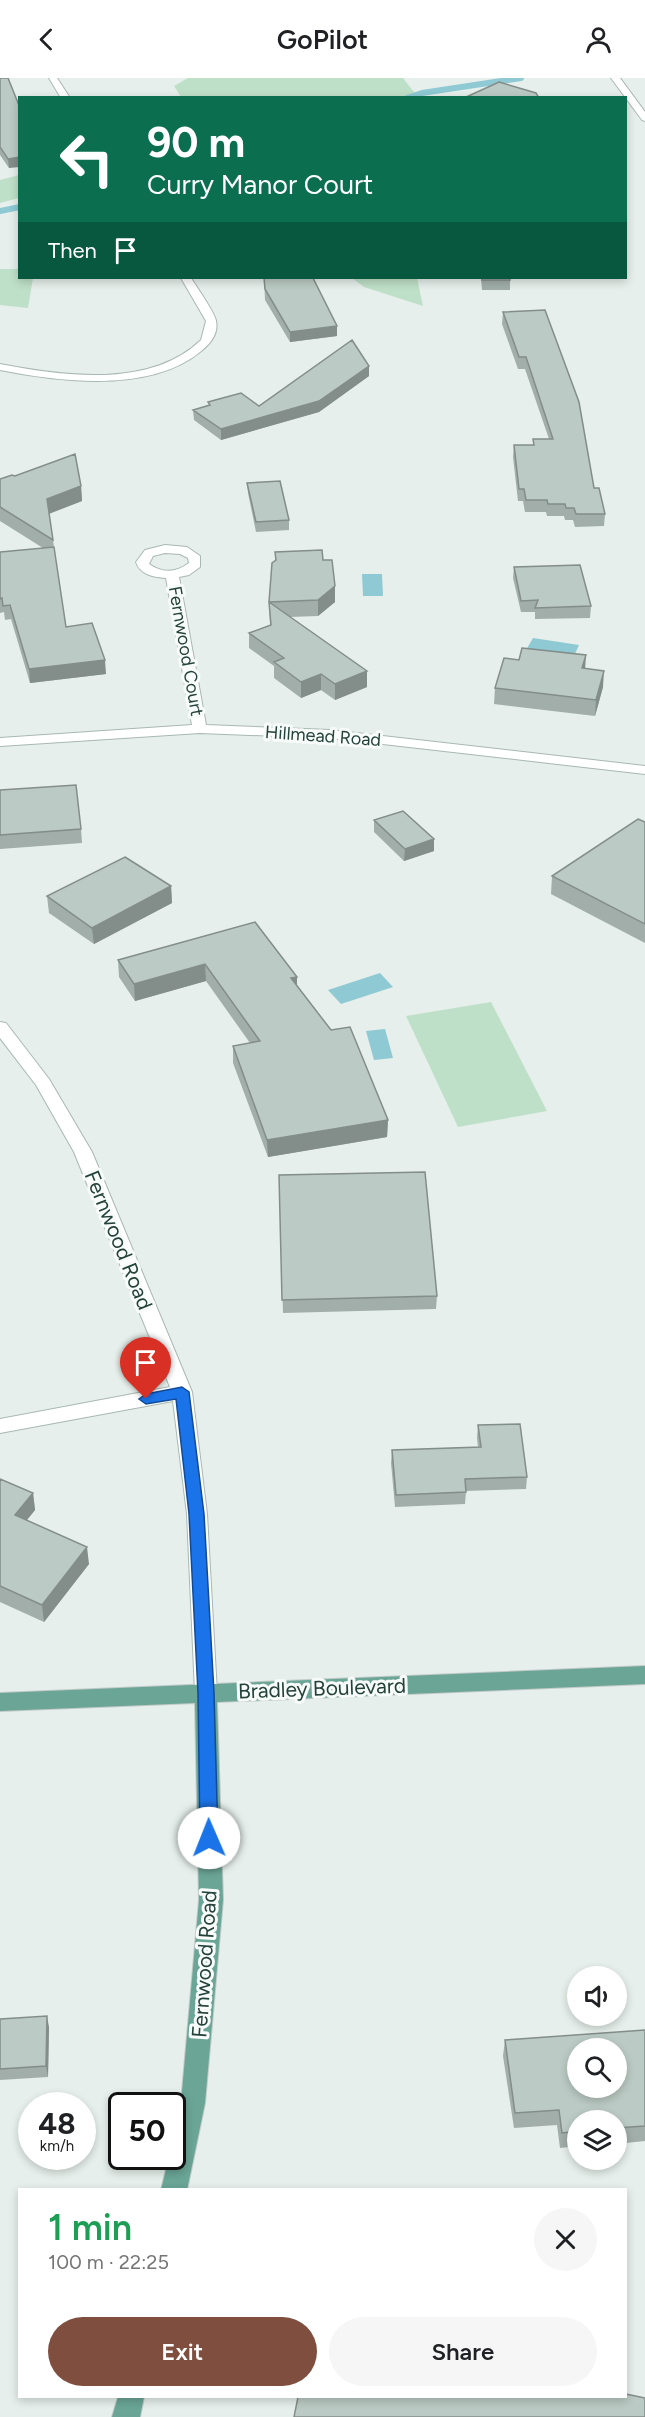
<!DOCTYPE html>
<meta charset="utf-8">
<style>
:root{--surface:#fff;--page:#f6f6f6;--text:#202124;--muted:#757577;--accent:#7f4e3f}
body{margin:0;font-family:Figtree,sans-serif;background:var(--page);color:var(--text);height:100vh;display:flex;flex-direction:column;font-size:22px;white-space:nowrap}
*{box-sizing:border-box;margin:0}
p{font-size:20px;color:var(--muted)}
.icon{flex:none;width:33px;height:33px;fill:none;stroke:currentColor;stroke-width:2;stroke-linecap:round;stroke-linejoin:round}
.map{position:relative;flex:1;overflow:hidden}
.details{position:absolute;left:18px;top:2110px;width:609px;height:210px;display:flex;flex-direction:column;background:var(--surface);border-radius:0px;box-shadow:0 3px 9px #0003}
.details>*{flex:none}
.top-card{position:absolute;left:18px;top:18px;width:609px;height:183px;border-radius:0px;box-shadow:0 3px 9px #0003;background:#0b6e4f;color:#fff;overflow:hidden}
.buttons{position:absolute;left:567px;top:1888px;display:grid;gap:12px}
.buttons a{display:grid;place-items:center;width:60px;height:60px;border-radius:50%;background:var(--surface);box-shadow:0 3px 9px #0003;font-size:30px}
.speed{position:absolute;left:18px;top:2014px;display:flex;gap:12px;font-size:30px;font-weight:700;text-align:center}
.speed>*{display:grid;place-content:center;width:78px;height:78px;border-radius:50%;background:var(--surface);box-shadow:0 3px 9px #0003;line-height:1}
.speed small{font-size:15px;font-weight:400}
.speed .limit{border:3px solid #111;border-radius:9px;background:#fff;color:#111}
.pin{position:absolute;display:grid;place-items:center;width:51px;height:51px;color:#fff;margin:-62px -26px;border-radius:50% 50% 50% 0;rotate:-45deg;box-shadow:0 0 6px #0007}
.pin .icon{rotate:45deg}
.me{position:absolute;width:66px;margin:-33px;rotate:359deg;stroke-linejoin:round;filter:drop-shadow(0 0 4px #0008)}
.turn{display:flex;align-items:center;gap:21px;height:126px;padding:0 30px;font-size:27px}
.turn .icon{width:78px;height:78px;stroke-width:2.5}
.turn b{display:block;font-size:42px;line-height:51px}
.then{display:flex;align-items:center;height:57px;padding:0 30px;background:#0003;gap:12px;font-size:22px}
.round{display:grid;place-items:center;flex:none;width:63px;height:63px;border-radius:32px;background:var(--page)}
.headline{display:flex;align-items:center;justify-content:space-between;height:102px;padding:0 30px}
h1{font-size:36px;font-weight:600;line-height:45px;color:#1e9e55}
.cta{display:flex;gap:12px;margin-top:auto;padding:12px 30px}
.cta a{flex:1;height:69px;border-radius:36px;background:var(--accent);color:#fff;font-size:24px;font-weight:600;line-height:69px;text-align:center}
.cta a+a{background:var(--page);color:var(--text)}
header{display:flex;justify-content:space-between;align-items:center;height:78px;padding:0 30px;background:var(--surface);font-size:27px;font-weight:600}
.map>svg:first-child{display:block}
.green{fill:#bfe0c8}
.water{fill:#8ec9d4}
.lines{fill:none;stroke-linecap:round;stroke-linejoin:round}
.stream{stroke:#8ec9d4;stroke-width:6}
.minor-casing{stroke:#a8b8b2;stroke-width:2}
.major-casing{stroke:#c2cac8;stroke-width:2}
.minor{fill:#fff;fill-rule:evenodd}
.major{fill:#6aa596;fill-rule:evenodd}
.wall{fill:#a1aea9}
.shaded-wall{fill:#838d89}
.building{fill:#bbcac4;stroke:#838d89;stroke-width:1.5;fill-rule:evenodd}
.route{fill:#1a73e8;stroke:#114b97;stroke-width:1.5}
.labels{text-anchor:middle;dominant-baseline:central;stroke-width:6;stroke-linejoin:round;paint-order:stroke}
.far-street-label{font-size:18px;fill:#24423a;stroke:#f7fbf9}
.street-label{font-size:21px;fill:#24423a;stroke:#f7fbf9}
</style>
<header><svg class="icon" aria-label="back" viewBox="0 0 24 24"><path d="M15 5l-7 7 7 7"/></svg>GoPilot<svg class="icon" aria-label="person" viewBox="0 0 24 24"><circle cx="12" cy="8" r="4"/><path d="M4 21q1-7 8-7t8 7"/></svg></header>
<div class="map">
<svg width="645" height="2339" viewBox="0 0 645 2339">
<rect width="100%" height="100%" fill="#e6efeb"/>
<path class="green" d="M188 0H403L418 19H181L174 8Z
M19 97V120L0 125V102Z
M0 191H19L20 200H33L28 230 0 227Z
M352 200H417L423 228 364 209Z
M491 924 547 1033 458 1049 406 938Z"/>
<path class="water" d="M362 496H382L383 518H363Z
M533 560 579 567 573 580 526 572Z
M380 895 393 909 341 926 328 912Z
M385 951 393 980 374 982 366 953Z"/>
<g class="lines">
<path class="stream" d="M407 20 422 15 521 0
M0 133 20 129"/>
<defs>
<path id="minor" d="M49 0H57L70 20H61Z
M611 0H620L645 34V43L642 42Z
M181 200H191C196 208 215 235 216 243 219 256 209 267 200 274 150 315 60 304 0 292V286C63 298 150 311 201 262L206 243Z
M165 467 187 469 200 478V489L189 497 179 499 206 647 330 652 645 688V696L330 660 200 655 0 668V660L192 647 166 500C154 499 140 497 136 484L145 472ZM165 475 180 476 188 480 189 485C176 495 162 495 149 486L153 478Z
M0 944 6 945 49 1001 92 1074 192 1314 207 1436 217 1615 214 1621 206 1624 198 1621 195 1615 187 1436 173 1323 0 1355V1341L170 1309 74 1074 36 1007 0 960Z"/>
<path id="major" d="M645 1588V1606L217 1624 223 1822 205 2025 187 2112H161L169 2079H172V2062L181 2025 199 1822 195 1625 0 1633V1615Z
M118 2319H144L140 2339H112Z"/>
</defs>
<use href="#minor" class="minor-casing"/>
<use href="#major" class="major-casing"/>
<use href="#minor" class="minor"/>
<use href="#major" class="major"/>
</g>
<path class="wall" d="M0 0 20 30 9 90 0 77Z
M264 200 337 248V258L290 264 265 222Z
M481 200H510V212H482Z
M503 234 594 410 605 436 604 448 575 449 573 442H565L564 438H547L546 434H525L523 423H518L513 379 514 367H533V361H549L525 291H518L502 246Z
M369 288V298L319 334 221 362 194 342 193 332 209 327 208 324 259 328Z
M15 398 81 408 82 423 49 436 66 549 106 596 30 605 11 541 5 542 4 534 0 535V474L43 470 0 443V401Z
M247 405 289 442V452L256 454 248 415Z
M275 474 323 482 335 524 318 538 290 539 367 609 335 622 321 612 301 620 274 600V588L249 570V555L270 547 269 524 275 482Z
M514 489 591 528 590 540 535 541V534H521L513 500Z
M585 591 603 609 595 638 494 626 495 610Z
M0 712 81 751 82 765 0 771Z
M374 742 434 761V773L404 783 374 754Z
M645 744V865L551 816 552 798Z
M171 808 172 825 94 866 49 835 47 818Z
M255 844 297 908 388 1042 387 1059 268 1079 233 985V968L250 965 206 903 135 923 119 899 118 882Z
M279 1097 437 1218 436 1231 283 1235Z
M478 1347 527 1399 526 1411 466 1413 465 1426 395 1429 391 1385 392 1372 478 1369 477 1360Z
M0 1401 33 1415 35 1432 27 1442 89 1486 44 1544 0 1524Z
M0 1941 49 1949 48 1999 0 2002Z
M645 1952V2063L616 2066V2043H578V2068L560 2070 557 2047 514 2050 503 1978 505 1962Z"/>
<path class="shaded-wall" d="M20 79V89L9 90 8 81Z
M337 248V258L290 264V254Z
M369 288V298L319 334 221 362V351Z
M81 408 82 423 48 436 47 421Z
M335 508V524L318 538V522Z
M586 577 585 593 582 590Z
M105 582 106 596 30 605 29 591Z
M367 593V609L335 622V606Z
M604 593 603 609 595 638 596 622Z
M321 596V612L301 620V604Z
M434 761V773L404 783 405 771Z
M171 808 172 825 94 866 92 850Z
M205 886 206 903 135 923 134 906Z
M297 899V916L291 900Z
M388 1042 387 1059 268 1079 267 1062Z
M33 1415 35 1432 17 1454 15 1437Z
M87 1469 89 1486 44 1544 42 1527Z
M47 1938 49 1949 48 1999 46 1988Z"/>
<path class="building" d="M0 0H8L20 30V79L8 81 0 69Z
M499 4 536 15 539 20H464Z
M264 200H313L337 248 290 254 265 211Z
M482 200H510V202H482Z
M545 232 579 324 594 410H599L605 436H576L574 430H566L565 426H548L547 422H526L524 411H519L514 367H534L533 361H553L526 279H519L503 234Z
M352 262 369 288 319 323 221 351 193 332 210 327 208 324 241 315 259 328Z
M75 376 81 408 47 421 53 462 0 429V401L12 397 15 398Z
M280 403 289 442 256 444 247 405Z
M54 469 66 549 92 545 105 582 29 591 10 527 3 528 2 520 0 521V474Z
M322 472 323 482H332L335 508 318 522 269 524 272 485 276 482 275 474Z
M580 487 591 528 535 530 538 522 521 523 514 489Z
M269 524 367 593 335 606 321 596 301 604 274 584 284 580 249 555 271 547Z
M522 570 586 577 582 590 604 593 596 622 495 610 504 580 519 582Z
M76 707 81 751 0 757V712Z
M403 733 434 761 405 771 374 742Z
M638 741 645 744V846L552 798Z
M125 779 171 808 92 850 47 818Z
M255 844 297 899 291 900 331 952 350 949 388 1042 267 1062 233 968 260 963 205 886 134 906 118 882Z
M425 1094 437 1218 282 1222 279 1097Z
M520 1346 527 1399 465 1401 466 1414 396 1417 392 1372 481 1369 478 1347Z
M0 1401 33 1415 15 1437 87 1469 42 1527 0 1508Z
M47 1938 46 1988 0 1991V1941Z
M645 1952V2048L616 2050V2043H578V2053L562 2055 559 2032 515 2035 505 1962ZM578 1971H616V2010H578Z
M626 2316 645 2320V2339H294L298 2319H626Z"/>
<path class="route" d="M182 1309 189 1314 204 1436 214 1615 218 1760 215 1765 209 1767 203 1765 200 1760 198 1615 189 1436 176 1321 146 1326 139 1321 146 1316Z"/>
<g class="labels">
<g class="far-street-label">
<text transform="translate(186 573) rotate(80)">Fernwood Court</text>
<text transform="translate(323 658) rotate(4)">Hillmead Road</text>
</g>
<g class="street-label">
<text transform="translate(119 1162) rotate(68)">Fernwood Road</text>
<text transform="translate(322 1610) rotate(-2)">Bradley Boulevard</text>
<text transform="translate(204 1886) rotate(-86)">Fernwood Road</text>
</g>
</g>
</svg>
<div class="buttons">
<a><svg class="icon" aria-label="sound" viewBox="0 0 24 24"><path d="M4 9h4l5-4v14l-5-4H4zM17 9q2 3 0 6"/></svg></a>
<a><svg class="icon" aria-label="search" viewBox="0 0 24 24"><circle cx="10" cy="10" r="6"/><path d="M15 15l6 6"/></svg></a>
<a><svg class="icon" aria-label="layers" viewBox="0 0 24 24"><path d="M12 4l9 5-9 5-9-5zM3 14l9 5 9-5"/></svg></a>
</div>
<div class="speed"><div>48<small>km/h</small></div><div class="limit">50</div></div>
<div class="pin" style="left:146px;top:1321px;background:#d93025"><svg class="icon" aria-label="arrive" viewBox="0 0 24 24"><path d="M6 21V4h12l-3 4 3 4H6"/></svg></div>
<svg class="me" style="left:209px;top:1760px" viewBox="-20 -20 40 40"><circle r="19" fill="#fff"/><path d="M0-13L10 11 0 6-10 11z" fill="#1a73e8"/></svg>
<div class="top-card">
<div class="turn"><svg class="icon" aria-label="left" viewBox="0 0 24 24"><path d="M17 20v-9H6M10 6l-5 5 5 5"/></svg><div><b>90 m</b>Curry Manor Court</div></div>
<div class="then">Then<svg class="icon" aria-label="arrive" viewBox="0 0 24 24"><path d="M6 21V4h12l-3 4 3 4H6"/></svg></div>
</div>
<section class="details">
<div class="headline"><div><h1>1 min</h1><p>100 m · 22:25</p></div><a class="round"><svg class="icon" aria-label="close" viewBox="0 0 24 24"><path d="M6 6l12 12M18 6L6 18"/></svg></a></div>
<div class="cta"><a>Exit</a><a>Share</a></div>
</section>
</div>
